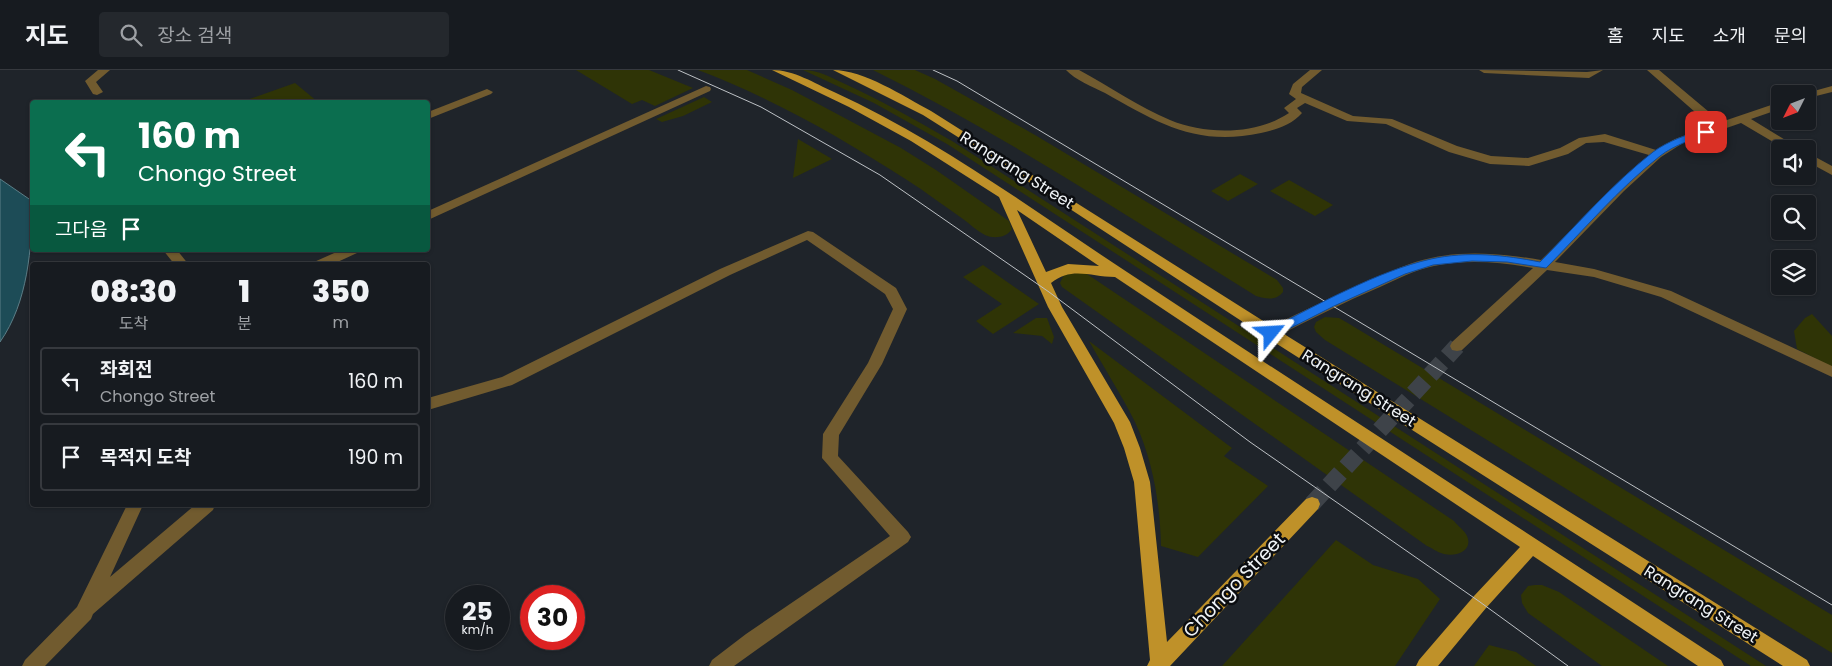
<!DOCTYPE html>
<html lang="ko">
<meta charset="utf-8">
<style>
:root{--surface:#171b20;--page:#24282d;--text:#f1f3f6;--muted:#9ea1a5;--line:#36393e}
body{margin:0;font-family:Poppins,"Noto Sans KR",sans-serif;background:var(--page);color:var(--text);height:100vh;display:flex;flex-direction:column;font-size:19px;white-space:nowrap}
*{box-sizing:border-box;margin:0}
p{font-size:16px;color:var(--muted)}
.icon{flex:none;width:28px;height:28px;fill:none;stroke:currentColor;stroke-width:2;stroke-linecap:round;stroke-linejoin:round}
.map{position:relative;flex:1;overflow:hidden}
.side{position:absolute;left:30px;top:192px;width:400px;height:245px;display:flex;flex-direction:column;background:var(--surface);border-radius:5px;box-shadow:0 1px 4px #0004,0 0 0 1px var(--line)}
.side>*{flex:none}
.hud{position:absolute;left:30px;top:30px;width:400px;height:152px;border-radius:5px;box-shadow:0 1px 4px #0004,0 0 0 1px var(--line);background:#0b6e4f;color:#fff;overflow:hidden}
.needle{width:32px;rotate:228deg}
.controls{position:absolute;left:1771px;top:15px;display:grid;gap:10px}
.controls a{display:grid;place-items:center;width:45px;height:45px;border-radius:5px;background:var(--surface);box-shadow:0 1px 4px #0004,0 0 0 1px var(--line);font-size:25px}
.speed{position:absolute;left:445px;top:515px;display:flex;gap:10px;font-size:25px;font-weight:700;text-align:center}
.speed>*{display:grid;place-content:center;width:65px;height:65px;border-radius:50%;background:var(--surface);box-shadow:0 1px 4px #0004,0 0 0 1px var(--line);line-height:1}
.speed small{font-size:12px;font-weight:400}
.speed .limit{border:8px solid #d22;background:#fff;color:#111}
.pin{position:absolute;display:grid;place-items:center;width:42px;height:42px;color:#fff;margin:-21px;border-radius:10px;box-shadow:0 2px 8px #0006}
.me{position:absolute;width:55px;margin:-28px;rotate:63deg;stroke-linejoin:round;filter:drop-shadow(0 0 4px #0008)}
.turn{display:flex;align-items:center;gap:18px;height:105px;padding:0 25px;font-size:22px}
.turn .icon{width:65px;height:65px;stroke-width:2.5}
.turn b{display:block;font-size:35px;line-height:42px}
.then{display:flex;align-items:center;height:48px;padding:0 25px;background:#0003;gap:10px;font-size:19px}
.eta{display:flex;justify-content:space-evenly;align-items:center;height:85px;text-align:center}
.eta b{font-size:30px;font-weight:800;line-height:35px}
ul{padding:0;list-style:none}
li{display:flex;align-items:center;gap:15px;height:68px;margin:0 10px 8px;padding:0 15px;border:2px solid var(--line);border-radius:5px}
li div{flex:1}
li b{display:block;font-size:19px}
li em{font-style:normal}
header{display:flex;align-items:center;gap:30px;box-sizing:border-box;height:70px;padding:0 25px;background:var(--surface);border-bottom:1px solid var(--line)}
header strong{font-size:24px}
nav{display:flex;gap:28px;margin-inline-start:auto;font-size:18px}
.search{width:350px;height:45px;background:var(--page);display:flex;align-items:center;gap:12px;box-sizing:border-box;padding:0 18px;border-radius:5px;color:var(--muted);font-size:19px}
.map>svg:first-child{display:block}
.green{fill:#2f3406}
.water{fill:#1d4c57;stroke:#5c7e87}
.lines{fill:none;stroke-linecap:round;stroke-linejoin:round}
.major-tunnel{stroke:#3e4349;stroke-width:17;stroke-dasharray:17 8;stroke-linecap:butt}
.minor{fill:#715b2f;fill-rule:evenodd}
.major{fill:#bf9129;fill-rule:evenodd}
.tram{stroke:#bdc1c5;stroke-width:1}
.route{fill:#1a73e8;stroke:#114b97}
.labels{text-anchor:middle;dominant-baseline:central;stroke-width:5;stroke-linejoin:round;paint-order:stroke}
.street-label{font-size:16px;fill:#f0f4f7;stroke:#0b0d10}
.near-street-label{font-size:19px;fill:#f0f4f7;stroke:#0b0d10}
</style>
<header>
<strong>지도</strong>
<div class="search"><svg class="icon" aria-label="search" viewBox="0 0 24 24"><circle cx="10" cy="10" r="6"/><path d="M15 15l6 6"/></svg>장소 검색</div>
<nav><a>홈</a><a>지도</a><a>소개</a><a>문의</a></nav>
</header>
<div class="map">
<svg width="1832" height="596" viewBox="0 0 1832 596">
<rect width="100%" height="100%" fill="#1f242a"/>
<path class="green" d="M576 0H649L693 18 655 36 642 30 632 34Z
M698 0H747L792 20 901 78 936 100 1009 151 1012 159C1006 168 994 169 985 165 977 161 970 154 963 149 944 136 926 122 907 110 840 67 772 28 698 0Z
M803 0C818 0 830 7 843 13 880 30 916 50 952 71L1766 596H1751L947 74 874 33Z
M873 0H915L935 9 1035 65 1277 210 1283 218V222C1276 231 1266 229 1256 226 1130 148 1006 66 873 0Z
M295 13 318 32H241Z
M704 27 712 32 683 46 662 52 656 49Z
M798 69 832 89 793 108Z
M1240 104 1258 114 1228 131 1211 121Z
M1289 110 1333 135 1315 146 1270 121Z
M983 195 1039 234 993 264 976 251 1002 234 963 207Z
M1084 202 1454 451C1458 456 1465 461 1467 466 1474 482 1453 488 1441 483 1437 482 1432 478 1427 476L1062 217 1060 213 1064 205Z
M1812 244 1832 266V297L1797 279 1794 261 1805 248Z
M1325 247 1339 248 1346 252 1832 545V583L1325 270 1316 262 1314 257 1316 252Z
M1036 248H1047L1054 267 1052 274 1042 266 1013 263Z
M1089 271 1232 378 1224 386 1268 416 1198 487 1161 476C1160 433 1153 391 1135 352 1121 324 1104 298 1089 271Z
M1336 470 1373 495 1418 509 1440 529 1395 596H1222Z
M1535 515H1542L1559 522 1668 596H1602L1528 543 1522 533 1521 525 1528 516Z
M1489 575 1516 582 1536 596H1474Z"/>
<path class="water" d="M0 109 32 131C32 178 28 232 0 272Z"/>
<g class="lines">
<path class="major-tunnel" d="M1312 434 1457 276"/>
<path class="minor" d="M98 0H110L96 12 103 22 97 25 93 24 85 11Z
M1066 0H1079C1109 16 1139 37 1170 50 1206 65 1256 65 1289 43L1284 38 1296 29 1289 24 1293 14 1310 0H1322L1302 17 1301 23 1353 46 1392 49 1457 76 1491 86 1528 88 1560 78 1579 68 1605 64 1656 80 1675 69 1711 56 1647 0H1659L1721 52 1780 32V39L1751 49 1800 79H1785L1741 53 1683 73 1661 87 1624 121 1555 192 1594 199 1671 221 1832 296V307L1661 227 1594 207 1547 200 1462 280 1457 281 1452 280 1450 276 1452 272 1533 198C1501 192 1466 189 1434 196 1415 200 1397 209 1380 217 1345 232 1310 249 1276 267H1266L1264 263 1266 259C1301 242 1337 225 1373 209 1392 201 1411 192 1431 188 1467 180 1505 184 1541 190L1649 85 1604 72 1586 73 1568 84 1529 96 1490 94 1449 82 1386 54 1347 51 1305 33 1297 38 1302 43C1292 55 1275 60 1261 63 1197 77 1158 53 1105 23 1093 17 1075 10 1066 0Z
M1479 0 1587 2 1603 0 1589 8 1484 3Z
M706 16 710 17 711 19 710 21 428 150V141Z
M1832 16V22L1808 28V24H1803Z
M487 19 493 22 491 24 428 49V42Z
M1808 83 1832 96V105L1808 92Z
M808 161 813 162 896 218 907 239 882 294 839 365 838 386 908 462 911 467 908 472 734 596H709L712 590 746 564 890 466 822 388 823 364 868 293 893 239 885 224 807 170 730 205 512 315 428 340V328L502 307 720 199Z
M163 180H177L189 195H175Z
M341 180H359L357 183 331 195H312L314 192Z
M127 435H143L110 507 195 435H215L213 440 93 544 91 549 45 596H22L25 590 77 537Z"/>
<path class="major" d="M772 0C794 0 814 13 834 22 939 70 1031 139 1127 202 1324 332 1523 460 1721 590L1724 596H1698L1533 486 1486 538 1438 596H1416L1419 590 1474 526 1520 477 1115 207C1091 207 1072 196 1051 213L1062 237 1130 352 1140 378 1150 412 1167 572 1306 429 1312 427 1318 429 1320 434 1318 439 1170 596H1147L1150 590 1134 412 1124 378 1114 353 1048 237 999 127 911 71 849 37ZM1017 140 1099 196 1068 194 1046 202Z
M833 0C864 0 903 26 931 41L1276 259 1807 590 1810 596H1783L1266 267 1021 107 923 45Z"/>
<path class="tram" d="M678 0 761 37 880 105 1049 222 1250 372 1480 532 1568 596
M933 0 957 11 1832 535"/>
</g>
<path class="route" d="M1706 59 1710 62 1709 63C1692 70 1674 75 1660 86 1618 119 1583 161 1546 198L1507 192 1472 191 1433 195 1405 204 1334 236 1275 266 1271 267 1265 263 1267 260C1316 236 1377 201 1431 189 1467 181 1505 185 1540 192 1577 155 1612 114 1653 82 1668 71 1688 64 1706 59Z"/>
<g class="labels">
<g class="street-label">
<text transform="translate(1017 100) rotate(32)">Rangrang Street</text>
<text transform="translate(1359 318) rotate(32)">Rangrang Street</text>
<text transform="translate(1701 534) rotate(32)">Rangrang Street</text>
</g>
<g class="near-street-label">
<text transform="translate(1234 515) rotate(-46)">Chongo Street</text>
</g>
</g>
</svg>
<div class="controls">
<a><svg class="needle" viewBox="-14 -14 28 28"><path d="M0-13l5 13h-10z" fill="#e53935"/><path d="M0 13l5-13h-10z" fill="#9ea1a5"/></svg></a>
<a><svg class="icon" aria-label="sound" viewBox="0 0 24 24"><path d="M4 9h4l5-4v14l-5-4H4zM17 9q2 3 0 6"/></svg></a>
<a><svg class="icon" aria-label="search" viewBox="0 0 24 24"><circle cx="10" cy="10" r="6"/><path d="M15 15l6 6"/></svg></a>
<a><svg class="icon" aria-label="layers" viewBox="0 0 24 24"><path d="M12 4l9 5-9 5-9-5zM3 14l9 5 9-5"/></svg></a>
</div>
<div class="speed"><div>25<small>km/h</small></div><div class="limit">30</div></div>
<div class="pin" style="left:1706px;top:62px;background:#d93025"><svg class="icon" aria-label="arrive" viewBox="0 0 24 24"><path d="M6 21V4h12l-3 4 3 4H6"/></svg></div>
<svg class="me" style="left:1271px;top:263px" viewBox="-20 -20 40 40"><path d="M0-17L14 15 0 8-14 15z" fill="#1a73e8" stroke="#fff" stroke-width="4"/></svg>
<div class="hud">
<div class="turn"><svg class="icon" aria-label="left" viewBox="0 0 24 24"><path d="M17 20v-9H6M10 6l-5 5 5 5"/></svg><div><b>160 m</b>Chongo Street</div></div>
<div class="then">그다음<svg class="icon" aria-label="arrive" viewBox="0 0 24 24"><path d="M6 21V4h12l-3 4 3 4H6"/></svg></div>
</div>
<section class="side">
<div class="eta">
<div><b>08:30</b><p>도착</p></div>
<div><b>1</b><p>분</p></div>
<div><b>350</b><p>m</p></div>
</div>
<ul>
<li><svg class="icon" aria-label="left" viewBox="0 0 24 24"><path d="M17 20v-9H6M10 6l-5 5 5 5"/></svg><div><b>좌회전</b><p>Chongo Street</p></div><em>160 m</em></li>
<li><svg class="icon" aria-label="arrive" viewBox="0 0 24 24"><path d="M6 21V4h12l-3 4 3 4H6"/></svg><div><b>목적지 도착</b></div><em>190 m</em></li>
</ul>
</section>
</div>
